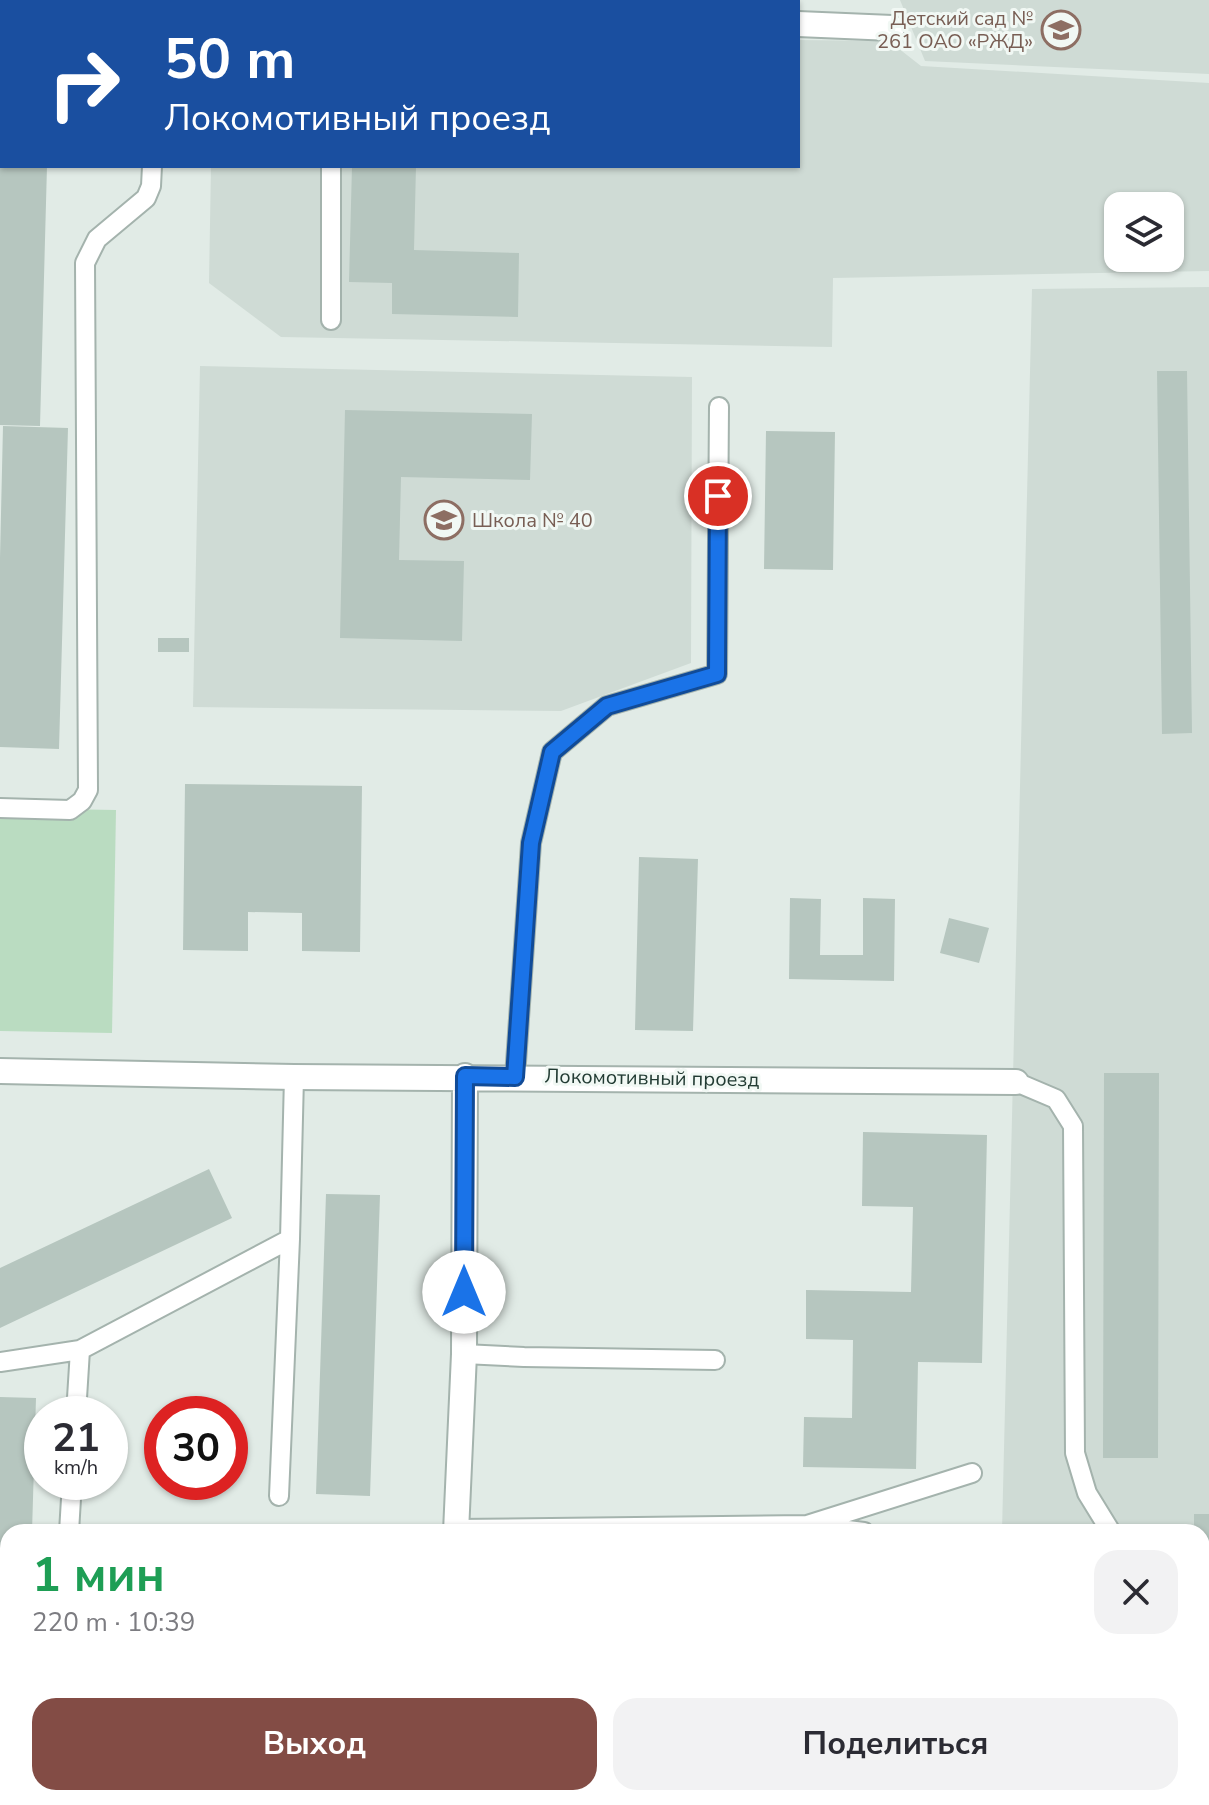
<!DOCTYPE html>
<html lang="ru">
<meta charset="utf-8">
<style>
:root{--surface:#fff;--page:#f2f2f3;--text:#2b2b33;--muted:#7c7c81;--accent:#834c45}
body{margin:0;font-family:"Nunito Sans",sans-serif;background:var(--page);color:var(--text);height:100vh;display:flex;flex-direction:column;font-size:30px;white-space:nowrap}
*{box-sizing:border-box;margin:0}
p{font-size:26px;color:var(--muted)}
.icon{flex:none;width:44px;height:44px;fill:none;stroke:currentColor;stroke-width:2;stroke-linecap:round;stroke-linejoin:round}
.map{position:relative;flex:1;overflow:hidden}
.side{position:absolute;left:0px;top:1524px;width:1210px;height:282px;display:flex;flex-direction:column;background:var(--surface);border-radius:24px 24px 0 0;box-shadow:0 2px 6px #0004}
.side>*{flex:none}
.hud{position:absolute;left:0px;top:0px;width:800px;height:168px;box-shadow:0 2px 6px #0004;background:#1a4fa0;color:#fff;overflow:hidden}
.tools{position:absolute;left:1104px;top:192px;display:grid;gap:16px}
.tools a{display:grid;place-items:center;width:80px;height:80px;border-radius:16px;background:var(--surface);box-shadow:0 2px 6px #0004;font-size:40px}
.speed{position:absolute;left:24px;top:1396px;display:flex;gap:16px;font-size:40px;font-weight:700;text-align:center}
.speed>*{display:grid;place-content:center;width:104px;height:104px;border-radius:50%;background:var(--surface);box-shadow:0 2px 6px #0004;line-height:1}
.speed small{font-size:20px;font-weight:400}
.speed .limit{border:12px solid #d22;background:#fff;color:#111}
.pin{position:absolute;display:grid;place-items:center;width:68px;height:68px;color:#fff;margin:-34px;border:4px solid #fff;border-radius:50%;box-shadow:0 2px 8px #0007}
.me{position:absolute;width:88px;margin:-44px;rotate:0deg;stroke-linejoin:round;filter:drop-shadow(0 0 6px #0008)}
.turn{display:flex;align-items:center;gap:28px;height:168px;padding:0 32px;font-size:36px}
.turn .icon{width:104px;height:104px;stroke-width:2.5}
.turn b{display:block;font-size:56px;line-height:68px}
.round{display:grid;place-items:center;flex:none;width:84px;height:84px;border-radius:24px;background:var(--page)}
.summary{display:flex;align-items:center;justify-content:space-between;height:136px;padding:0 32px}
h1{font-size:48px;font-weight:700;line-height:60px;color:#1e9e55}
.primary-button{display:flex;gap:16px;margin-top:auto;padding:16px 32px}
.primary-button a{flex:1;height:92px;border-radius:24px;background:var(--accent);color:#fff;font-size:32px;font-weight:700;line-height:92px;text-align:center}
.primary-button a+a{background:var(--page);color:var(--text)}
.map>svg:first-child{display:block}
.built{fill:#cfdbd5;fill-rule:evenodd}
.green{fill:#badcc1}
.building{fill:#b6c6bf}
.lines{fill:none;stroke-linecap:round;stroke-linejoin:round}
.service-casing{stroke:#a4b3ad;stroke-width:22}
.minor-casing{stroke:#a4b3ad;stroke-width:28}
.service{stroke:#fff;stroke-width:18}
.minor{stroke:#fff;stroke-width:24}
.route-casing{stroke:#114b97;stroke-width:20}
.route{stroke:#1a73e8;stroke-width:14}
.labels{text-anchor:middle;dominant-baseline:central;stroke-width:6;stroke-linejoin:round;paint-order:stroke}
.education-label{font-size:20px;fill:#785e54;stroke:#f1f8f4;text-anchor:end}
.street-label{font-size:20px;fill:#223b33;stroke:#f1f8f4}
</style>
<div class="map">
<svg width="1209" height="1805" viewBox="0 0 1209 1805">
<rect width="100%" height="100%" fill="#e1ebe6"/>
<path class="built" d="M900 0H1209V74L925 61Z
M798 40 889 41 921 66 1209 83V271L833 278 832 347 281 337 209 283 211 166H798ZM1118 206H1170V258H1118Z
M1209 287V1805H996V1798H1202V1532H1002L1032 289Z
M200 366 692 377 691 663 561 711 193 707Z"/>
<path class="green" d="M0 808 116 810 112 1033 0 1031Z"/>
<path class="building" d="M0 166H47L40 426 0 425Z
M352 166H416L414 250 519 253 518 317 392 314V283L349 282Z
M1157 371H1187L1192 733 1162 734Z
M345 410 532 414 530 480 401 477 399 560 464 561 462 641 340 638Z
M3 426 68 428 59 749 0 747V558Z
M766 431 835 432 833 570 764 569Z
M158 638H189V652H158Z
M185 784 362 786 360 952 302 951V913L248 912V951L183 950Z
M639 857 698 859 693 1031 635 1030Z
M790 898 821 899 820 955H863V898L895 899 894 981 789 979Z
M949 918 989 928 979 963 940 953Z
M1104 1073H1159L1158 1458H1103Z
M863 1132 987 1135 982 1363 918 1362 916 1469 803 1467 804 1417 852 1418 853 1340 806 1339V1290L911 1292 913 1207 862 1206Z
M209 1169 232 1218 0 1328V1268Z
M326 1194 380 1195 370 1496 316 1494Z
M0 1397 36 1398 32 1532H8V1698H0Z
M1194 1514H1209V1805H1198L1197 1798H1202V1532H1194Z
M320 1798H375L374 1805H320Z
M525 1798H572L571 1805H525Z
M698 1798H744V1805H698Z
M1074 1798H1134L1135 1805H1074Z"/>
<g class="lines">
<defs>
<path id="service" d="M156 2V0
M332 2V0
M331 320V166
M0 808 70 810 82 801 88 790 85 263 97 239 146 198 151 186 152 166
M515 1077 531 843 552 752 607 706 717 674 719 407
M1016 1082 1056 1099 1073 1126 1075 1453 1087 1493 1111 1532
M464 1354 524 1357 715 1360
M0 1362 80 1350 290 1239
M76 1414 80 1350
M279 1496 290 1239 294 1077
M813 1526 864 1532
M456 1529 807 1525 972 1473
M69 1532 72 1482
M26 1805V1798
M802 1805V1798"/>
<path id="minor" d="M179 0 274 2
M474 2V0
M798 24 892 28
M0 1071 294 1077 1016 1082
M456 1532 464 1354 465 1076
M449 1805V1798"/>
</defs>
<use href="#service" class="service-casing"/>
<use href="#minor" class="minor-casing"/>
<use href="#service" class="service"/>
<use href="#minor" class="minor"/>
</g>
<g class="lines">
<defs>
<path id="route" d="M464 1292 465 1076 515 1077 531 843 552 752 607 706 717 674 718 496"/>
</defs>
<use href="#route" class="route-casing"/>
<use href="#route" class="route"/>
</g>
<defs>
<symbol id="school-ring" viewBox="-11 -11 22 22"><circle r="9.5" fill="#f1f8f4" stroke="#8d6e63" stroke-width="1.5"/><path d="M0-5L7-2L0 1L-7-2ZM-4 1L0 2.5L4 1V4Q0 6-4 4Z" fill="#8d6e63"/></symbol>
</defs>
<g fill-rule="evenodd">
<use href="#school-ring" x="1039" y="8" width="44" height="44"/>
<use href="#school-ring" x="422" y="498" width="44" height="44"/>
</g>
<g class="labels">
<g class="education-label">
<text x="1033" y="18">Детский сад №<tspan x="1033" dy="23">261 ОАО «РЖД»</tspan></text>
<text x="472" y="520" text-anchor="start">Школа № 40</text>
</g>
<g class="street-label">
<text transform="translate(652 1078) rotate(1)">Локомотивный проезд</text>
</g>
</g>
</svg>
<div class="tools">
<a><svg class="icon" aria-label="layers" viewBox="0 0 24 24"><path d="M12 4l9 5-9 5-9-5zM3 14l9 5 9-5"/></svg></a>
</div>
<div class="speed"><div>21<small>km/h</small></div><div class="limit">30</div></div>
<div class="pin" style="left:718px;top:496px;background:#d93025"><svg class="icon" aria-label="arrive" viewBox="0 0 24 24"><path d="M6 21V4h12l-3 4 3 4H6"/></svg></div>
<svg class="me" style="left:464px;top:1292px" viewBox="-20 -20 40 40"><circle r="19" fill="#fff"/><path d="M0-13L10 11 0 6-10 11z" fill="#1a73e8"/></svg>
<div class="hud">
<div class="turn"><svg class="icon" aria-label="right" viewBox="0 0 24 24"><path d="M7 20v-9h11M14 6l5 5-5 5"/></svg><div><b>50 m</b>Локомотивный проезд</div></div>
</div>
<section class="side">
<div class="summary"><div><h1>1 мин</h1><p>220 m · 10:39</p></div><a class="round"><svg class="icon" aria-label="close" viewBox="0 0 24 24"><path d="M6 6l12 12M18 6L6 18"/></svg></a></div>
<div class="primary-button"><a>Выход</a><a>Поделиться</a></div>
</section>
</div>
